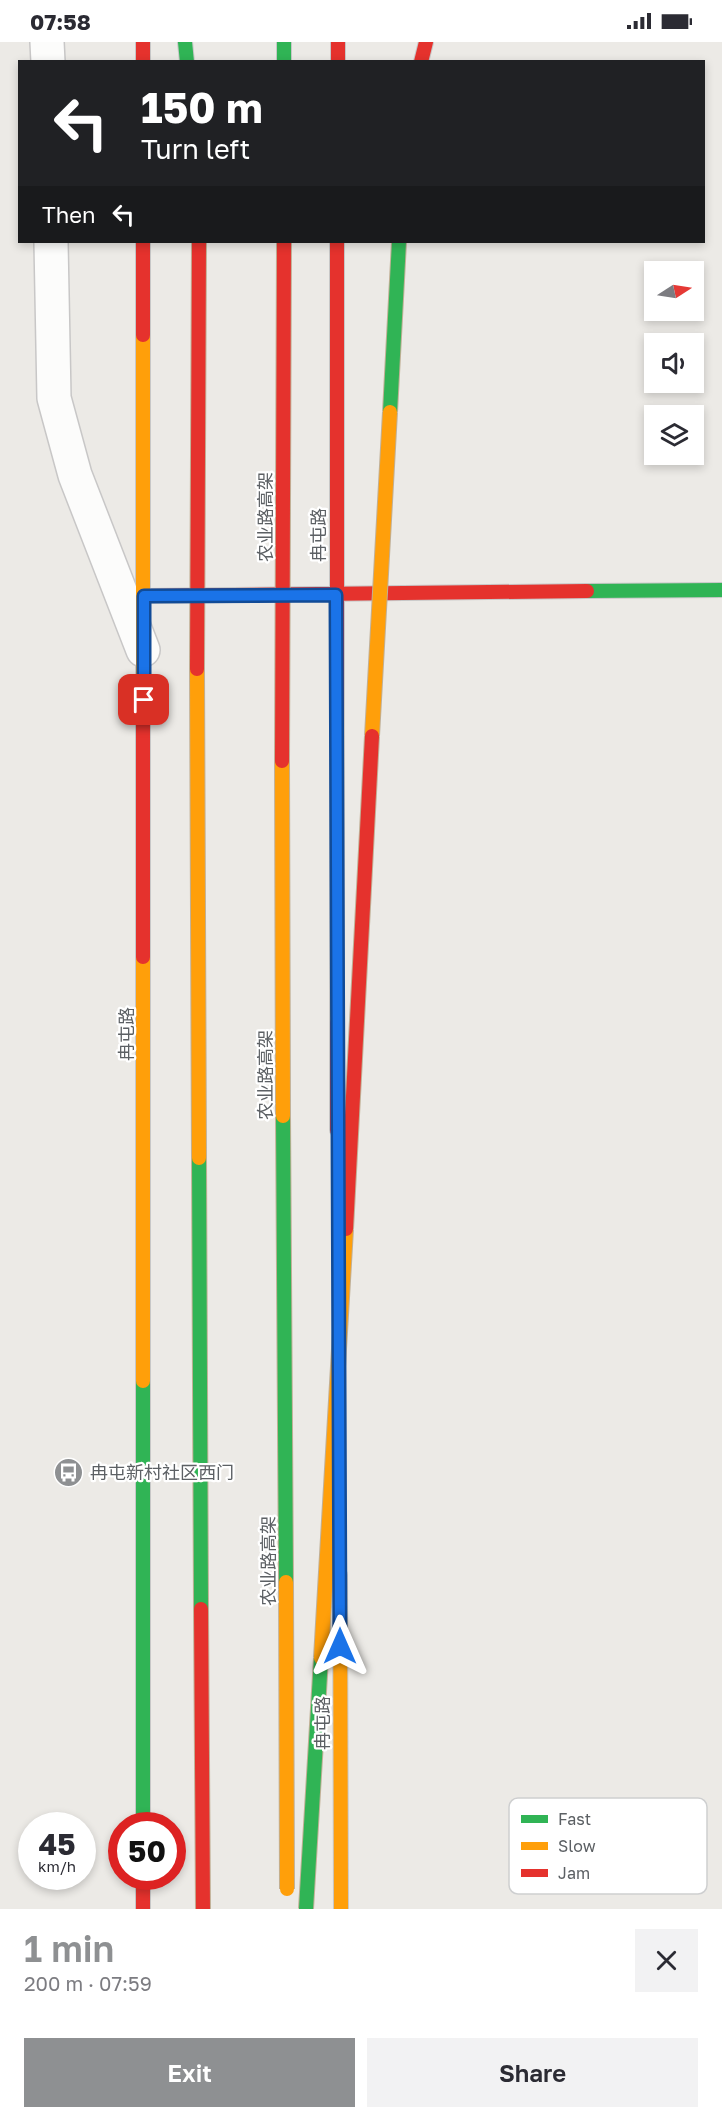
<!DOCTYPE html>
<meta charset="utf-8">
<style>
:root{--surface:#fff;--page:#f2f2f3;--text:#2b2b33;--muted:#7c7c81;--accent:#8e9092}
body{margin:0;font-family:"Golos Text","Noto Sans SC",sans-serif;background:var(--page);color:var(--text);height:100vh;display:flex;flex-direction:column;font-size:22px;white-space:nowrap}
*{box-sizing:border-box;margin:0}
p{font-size:20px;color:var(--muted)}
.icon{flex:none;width:33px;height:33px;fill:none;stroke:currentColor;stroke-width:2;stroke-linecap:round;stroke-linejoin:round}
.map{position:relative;height:1867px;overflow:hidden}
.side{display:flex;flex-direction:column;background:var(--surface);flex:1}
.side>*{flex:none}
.top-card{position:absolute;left:18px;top:18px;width:687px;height:183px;border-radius:0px;box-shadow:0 3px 9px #0003;background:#202124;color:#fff;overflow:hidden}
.needle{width:39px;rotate:78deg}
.fabs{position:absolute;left:644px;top:219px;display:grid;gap:12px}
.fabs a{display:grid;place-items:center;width:60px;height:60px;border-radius:0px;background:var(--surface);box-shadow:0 3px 9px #0003;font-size:30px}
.speed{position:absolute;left:18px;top:1770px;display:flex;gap:12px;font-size:30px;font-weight:700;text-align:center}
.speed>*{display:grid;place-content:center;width:78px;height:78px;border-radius:50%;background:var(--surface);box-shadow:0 3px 9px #0003;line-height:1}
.speed small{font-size:15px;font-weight:400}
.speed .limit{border:9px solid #d22;background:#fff;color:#111}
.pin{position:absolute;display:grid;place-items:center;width:51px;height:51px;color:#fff;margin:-26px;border-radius:12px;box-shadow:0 3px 9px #0006}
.me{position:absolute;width:66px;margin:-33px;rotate:0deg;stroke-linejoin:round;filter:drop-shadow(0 0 4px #0008)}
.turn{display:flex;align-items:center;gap:21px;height:126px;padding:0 24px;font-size:27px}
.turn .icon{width:78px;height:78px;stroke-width:2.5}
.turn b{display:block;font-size:42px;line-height:51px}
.then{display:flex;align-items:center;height:57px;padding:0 24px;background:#0003;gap:12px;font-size:22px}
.round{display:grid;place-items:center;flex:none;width:63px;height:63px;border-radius:0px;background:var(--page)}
.overview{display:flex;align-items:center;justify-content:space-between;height:102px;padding:0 24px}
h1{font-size:36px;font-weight:600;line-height:45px;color:var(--accent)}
.action{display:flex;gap:12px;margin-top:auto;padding:12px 24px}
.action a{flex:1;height:69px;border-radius:0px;background:var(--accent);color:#fff;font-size:24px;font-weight:600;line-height:69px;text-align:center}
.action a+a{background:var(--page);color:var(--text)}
.status{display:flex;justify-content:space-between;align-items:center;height:42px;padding:0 30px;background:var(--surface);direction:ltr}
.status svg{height:16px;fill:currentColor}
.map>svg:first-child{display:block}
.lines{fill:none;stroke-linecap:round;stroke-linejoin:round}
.street-casing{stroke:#c8c7c7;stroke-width:36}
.fast-casing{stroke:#c7c7c7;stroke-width:16}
.slow-casing{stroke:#c7c7c7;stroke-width:16}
.jam-casing{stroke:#c7c7c7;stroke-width:16}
.street{stroke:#fcfcfb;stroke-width:33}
.fast{stroke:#30b455;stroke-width:14}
.slow{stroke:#ff9f0a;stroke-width:14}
.jam{stroke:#e5322d;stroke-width:14}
.fast-bridge-casing{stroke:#c1b096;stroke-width:16;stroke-linecap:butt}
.slow-bridge-casing{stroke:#c1b096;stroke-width:16;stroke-linecap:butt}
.jam-bridge-casing{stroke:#c1b096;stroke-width:16;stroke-linecap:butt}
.fast-bridge{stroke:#30b455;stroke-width:14}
.slow-bridge{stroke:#ff9f0a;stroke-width:14}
.jam-bridge{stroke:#e5322d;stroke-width:14}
.route-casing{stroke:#114b97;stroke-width:15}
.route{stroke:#1a73e8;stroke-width:10}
.labels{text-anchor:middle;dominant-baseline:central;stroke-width:4.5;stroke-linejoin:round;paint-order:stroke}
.street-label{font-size:18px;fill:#5c6064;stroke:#fff}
.poi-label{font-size:18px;fill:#5c6064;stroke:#fff;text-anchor:start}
.key{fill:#fff;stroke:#cecfd0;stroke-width:1.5}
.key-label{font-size:16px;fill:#5c6064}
</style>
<div class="status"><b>07:58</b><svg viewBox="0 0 49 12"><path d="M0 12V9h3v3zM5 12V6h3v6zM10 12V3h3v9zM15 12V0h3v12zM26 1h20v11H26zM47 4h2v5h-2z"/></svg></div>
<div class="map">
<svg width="722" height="1867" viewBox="0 0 722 1867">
<rect width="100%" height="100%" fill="#eceae6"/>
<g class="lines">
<defs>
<path id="street" d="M47 0 48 20
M51 200 54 356 75 433 143 608"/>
<path id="fast" d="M185 0 187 20
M284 0V20
M587 549 722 548
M143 1339V1784"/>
<path id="slow" d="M143 293V640
M337 691V981
M143 915V1339
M340 1533 341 1867"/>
<path id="jam" d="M143 0V20
M338 0V20
M421 20 426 0
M143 200V293
M337 200V691
M144 554 587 549
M143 640V915
M337 981V1088
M143 1834V1867"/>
</defs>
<use href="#street" class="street-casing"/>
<use href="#fast" class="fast-casing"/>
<use href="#slow" class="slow-casing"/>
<use href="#jam" class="jam-casing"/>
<use href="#street" class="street"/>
<use href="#fast" class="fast"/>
<use href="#slow" class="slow"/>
<use href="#jam" class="jam"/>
<defs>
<path id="fast-bridge" d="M390 370 399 200
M283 1074 286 1540
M199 1116 201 1567
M306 1867 321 1616"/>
<path id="slow-bridge" d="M197 627 199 1116
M372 694 390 370
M282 719 283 1074
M286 1540 287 1847
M321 1616 346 1187"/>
<path id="jam-bridge" d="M197 627 199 200
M282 719 284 200
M346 1187 372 694
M201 1567 203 1867"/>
</defs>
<use href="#fast-bridge" class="fast-bridge-casing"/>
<use href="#slow-bridge" class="slow-bridge-casing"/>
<use href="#jam-bridge" class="jam-bridge-casing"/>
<use href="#fast-bridge" class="fast-bridge"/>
<use href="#slow-bridge" class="slow-bridge"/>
<use href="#jam-bridge" class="jam-bridge"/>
</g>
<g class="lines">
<defs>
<path id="route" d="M144 658V554L336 553 340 1604"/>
</defs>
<use href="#route" class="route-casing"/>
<use href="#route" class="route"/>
</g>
<defs>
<symbol id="bus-disc" viewBox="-11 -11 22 22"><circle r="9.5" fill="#8e9092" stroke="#fff"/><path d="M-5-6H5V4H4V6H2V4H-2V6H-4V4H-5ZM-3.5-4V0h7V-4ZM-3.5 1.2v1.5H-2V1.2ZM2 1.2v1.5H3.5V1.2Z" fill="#fff"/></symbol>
</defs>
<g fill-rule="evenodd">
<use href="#bus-disc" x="52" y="1414" width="33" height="33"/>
</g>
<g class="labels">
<g class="street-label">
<text transform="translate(265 475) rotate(-90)">农业路高架</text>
<text transform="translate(318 493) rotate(-90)">冉屯路</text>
<text transform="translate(126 992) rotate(-90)">冉屯路</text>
<text transform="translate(265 1033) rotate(-90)">农业路高架</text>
<text transform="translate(268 1519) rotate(-90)">农业路高架</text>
<text transform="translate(322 1681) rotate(-90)">冉屯路</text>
</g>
<g class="poi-label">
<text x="90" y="1430">冉屯新村社区西门</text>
</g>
</g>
<rect x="509" y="1756" width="198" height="96" rx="9" class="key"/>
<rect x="521" y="1773" width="27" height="8" fill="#30b455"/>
<rect x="521" y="1800" width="27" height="8" fill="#ff9f0a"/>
<rect x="521" y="1827" width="27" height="8" fill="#e5322d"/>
<g class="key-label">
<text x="558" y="1783">Fast</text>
<text x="558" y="1810">Slow</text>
<text x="558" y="1837">Jam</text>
</g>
</svg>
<div class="fabs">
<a><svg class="needle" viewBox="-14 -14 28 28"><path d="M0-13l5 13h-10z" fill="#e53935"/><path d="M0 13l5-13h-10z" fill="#7c7c81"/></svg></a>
<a><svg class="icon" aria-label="sound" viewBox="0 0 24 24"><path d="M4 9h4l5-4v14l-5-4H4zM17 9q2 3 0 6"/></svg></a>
<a><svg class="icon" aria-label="layers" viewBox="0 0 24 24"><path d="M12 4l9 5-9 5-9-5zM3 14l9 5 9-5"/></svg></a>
</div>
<div class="speed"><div>45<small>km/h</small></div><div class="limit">50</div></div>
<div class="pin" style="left:144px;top:658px;background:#d93025"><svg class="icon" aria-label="arrive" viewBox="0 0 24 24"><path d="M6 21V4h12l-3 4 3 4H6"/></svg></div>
<svg class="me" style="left:340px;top:1604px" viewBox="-20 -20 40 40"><path d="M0-17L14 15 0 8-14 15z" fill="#1a73e8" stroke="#fff" stroke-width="4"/></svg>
<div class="top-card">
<div class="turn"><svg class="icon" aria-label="left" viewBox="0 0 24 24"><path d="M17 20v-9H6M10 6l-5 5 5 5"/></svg><div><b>150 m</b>Turn left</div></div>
<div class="then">Then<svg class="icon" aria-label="left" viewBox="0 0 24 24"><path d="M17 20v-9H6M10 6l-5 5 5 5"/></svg></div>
</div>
</div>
<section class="side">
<div class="overview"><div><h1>1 min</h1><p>200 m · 07:59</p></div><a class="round"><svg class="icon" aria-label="close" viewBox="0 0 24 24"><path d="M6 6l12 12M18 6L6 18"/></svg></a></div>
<div class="action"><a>Exit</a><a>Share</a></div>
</section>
